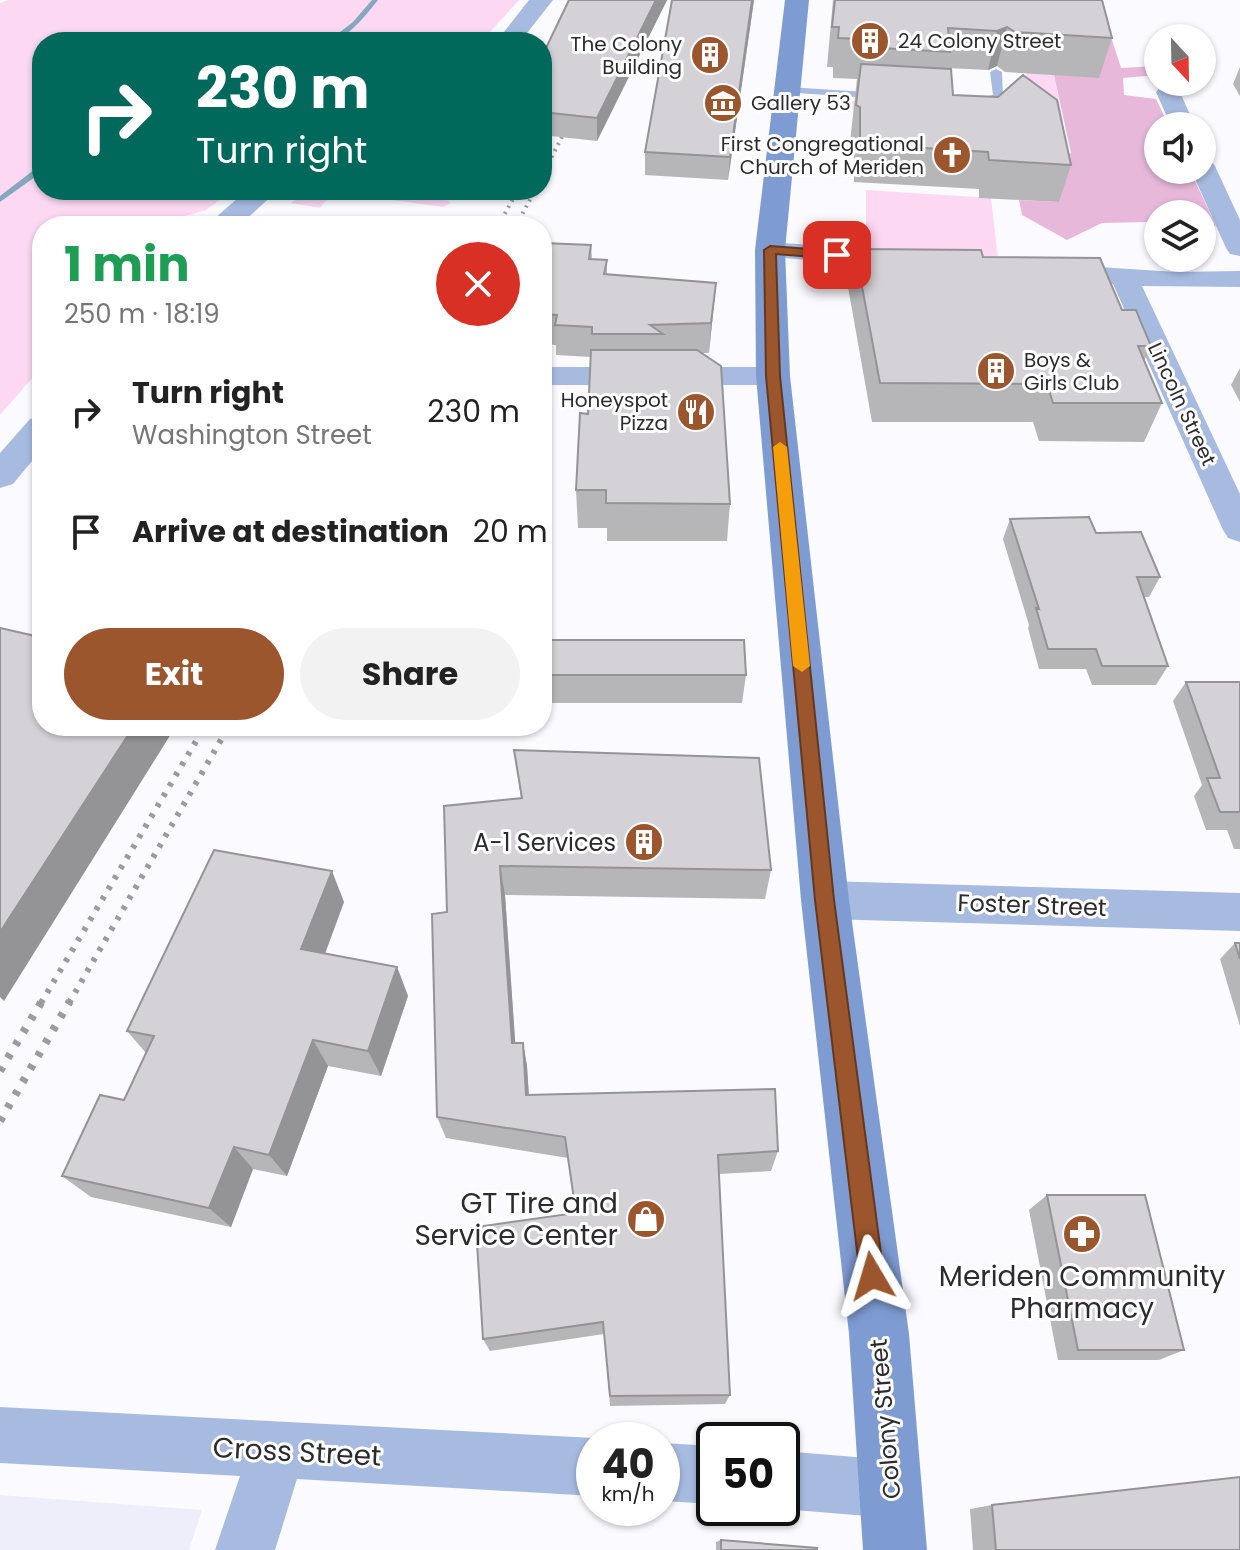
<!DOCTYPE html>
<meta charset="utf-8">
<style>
:root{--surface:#fff;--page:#f2f2f2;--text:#222;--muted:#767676;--accent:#9c562d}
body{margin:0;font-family:Poppins,sans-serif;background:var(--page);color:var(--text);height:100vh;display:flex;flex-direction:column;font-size:30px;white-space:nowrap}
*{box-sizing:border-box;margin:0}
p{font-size:26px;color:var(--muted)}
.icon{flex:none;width:44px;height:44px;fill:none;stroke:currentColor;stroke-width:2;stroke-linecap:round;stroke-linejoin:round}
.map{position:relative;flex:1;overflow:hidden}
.side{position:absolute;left:32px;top:216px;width:520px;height:520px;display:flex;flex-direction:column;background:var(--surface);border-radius:32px;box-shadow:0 2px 6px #0004}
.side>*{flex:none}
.hud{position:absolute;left:32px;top:32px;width:520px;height:168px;border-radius:32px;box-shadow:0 2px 6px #0004;background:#00695c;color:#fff;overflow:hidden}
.needle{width:52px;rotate:158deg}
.tools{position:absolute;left:1144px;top:24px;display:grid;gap:16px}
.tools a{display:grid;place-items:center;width:72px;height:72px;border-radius:50%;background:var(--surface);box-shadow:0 2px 6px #0004;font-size:40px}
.speed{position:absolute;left:576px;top:1422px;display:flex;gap:16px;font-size:40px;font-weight:700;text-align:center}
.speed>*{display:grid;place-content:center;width:104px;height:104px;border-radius:50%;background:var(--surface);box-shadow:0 2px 6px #0004;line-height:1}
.speed small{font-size:20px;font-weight:400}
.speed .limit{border:4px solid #111;border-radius:12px;background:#fff;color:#111}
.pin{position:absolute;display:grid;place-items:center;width:68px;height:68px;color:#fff;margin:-34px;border-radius:16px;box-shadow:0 4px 12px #0006}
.me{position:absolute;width:88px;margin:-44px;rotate:353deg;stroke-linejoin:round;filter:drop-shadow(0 0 6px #0008)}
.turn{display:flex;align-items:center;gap:28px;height:168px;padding:0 32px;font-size:36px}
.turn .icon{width:104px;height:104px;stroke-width:2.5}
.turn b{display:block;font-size:56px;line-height:68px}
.round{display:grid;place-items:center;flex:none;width:84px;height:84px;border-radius:42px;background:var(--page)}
.head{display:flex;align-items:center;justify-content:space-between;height:136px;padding:0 32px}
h1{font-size:48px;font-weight:700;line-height:60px;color:#1e9e55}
.primary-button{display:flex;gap:16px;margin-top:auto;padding:16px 32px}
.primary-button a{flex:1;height:92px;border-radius:48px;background:var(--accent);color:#fff;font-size:32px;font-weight:700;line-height:92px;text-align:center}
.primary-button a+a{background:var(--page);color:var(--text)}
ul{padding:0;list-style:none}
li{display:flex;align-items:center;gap:24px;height:120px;padding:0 32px}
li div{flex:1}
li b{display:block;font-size:30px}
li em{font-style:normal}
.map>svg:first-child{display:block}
.built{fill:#eeedfa}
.green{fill:#fcd8f2}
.forest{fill:#e7b8da}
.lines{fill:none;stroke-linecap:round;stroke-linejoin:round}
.stream{fill:#85a7bf;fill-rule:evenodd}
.service{fill:#a7bbe1;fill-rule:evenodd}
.minor{fill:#a7bbe1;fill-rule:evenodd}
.tertiary{fill:#a7bbe1;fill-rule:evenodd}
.secondary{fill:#7e9bd2;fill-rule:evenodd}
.rail-far2{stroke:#9b9b9e;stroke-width:4;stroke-dasharray:2 5;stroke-linecap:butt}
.rail-far1{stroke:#9b9b9e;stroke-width:6;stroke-dasharray:4 8;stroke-linecap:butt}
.rail{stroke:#9b9b9e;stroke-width:8;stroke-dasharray:5 10;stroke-linecap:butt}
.wall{fill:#b6b5b8}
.shaded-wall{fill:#949396}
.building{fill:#d4d2d6;stroke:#949396;stroke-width:2}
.route{fill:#9c562d;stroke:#65381d;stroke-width:2}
.slow{fill:#f59e0b}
.labels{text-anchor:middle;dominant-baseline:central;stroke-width:6;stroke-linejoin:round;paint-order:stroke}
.far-poi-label{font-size:20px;fill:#2c2c2e;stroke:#fff;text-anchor:start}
.far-street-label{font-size:20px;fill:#2c2c2e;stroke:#fff}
.poi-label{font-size:24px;fill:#2c2c2e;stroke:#fff;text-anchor:end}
.street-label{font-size:24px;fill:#2c2c2e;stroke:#fff}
.near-poi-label{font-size:28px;fill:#2c2c2e;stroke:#fff;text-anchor:end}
.near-street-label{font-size:28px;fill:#2c2c2e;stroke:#fff}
</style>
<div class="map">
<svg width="1240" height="1550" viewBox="0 0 1240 1550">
<rect width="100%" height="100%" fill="#fbfbff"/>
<path class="built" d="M0 1495 202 1510 189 1550H0Z"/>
<path class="green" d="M8 0H519L481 42H42V190H233L206 210 185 216 172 226H42V367L0 415V3Z
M1026 73 1054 75 1063 122 825 108 826 99 975 109 1028 84Z
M305 190H375L446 199 451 203 443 207 334 192 320 208 291 203Z
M866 190 991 198 998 258 866 249Z"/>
<path class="forest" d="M1099 0 1121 68 1158 66V75L1123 78 1124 95 1156 99 1169 126H1158V170H1190L1216 226 1202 229V214H1158V229H1154L1151 222 1102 223 1067 240 1022 215 1019 200 1059 202 1052 166 1071 153 1054 75Z"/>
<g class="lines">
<path class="stream" d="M372 0H378C367 14 345 42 327 42L353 22Z
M39 166H42V172L0 202V196Z"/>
<path class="service" d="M996 69 1002 72 1003 100 971 103V99L993 95 990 72Z
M787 87 883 93 889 96 883 99 783 92 781 90Z"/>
<path class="minor" d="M1168 85 1176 87 1180 92 1195 126H1171L1156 92 1160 87Z
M1202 158 1211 161 1215 166 1240 220V256L1230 254 1226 248 1191 170H1202Z
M770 242 905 252 915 254 919 260 915 266 905 268 760 256 756 250 760 244Z
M1053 264 1176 272 1240 271V287L1142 286 1240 494V542L1228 538 1223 530 1113 284 1043 278 1039 272 1043 266Z
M542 367H773L784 369 788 376 784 383 773 385H542Z
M825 881 1240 893V931L825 919 810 913 803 900 810 887Z
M0 1407 594 1438 598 1440H594V1496L297 1479 275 1550H215L240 1476 0 1463Z
M662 1443 714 1446V1504L662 1501Z
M782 1451 892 1460 912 1469 921 1489 912 1509 892 1518 782 1509Z"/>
<path class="tertiary" d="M529 0H553L520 42H496Z
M247 190H278L239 226H206Z
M42 416V449L13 484 0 488V453L30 419Z"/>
<path class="secondary" d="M785 0H809L785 250 790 376 849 900 909 1334 927 1550H863L849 1334 801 900 756 376 755 250Z"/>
<path class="rail-far2" d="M542 146 557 116
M542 176 572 117
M498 226 518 190
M516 226 535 190"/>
<path class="rail-far1" d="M41 1003 205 726
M69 1003 229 726"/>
<path class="rail" d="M0 1071 42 1001
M0 1121 70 1001"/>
</g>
<path class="wall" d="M569 0H667L597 141 542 135V47L546 48Z
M754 0 728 180 645 175V152Z
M833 0H1102L1112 38 1099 78 1005 72 997 66 988 70 947 68 953 95 1071 165 1059 202 979 198V189L854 182V144L850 142 857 79 833 78V67H827Z
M1240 67V96L1233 84Z
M591 245 592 259 607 260V274L716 283 709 353H702L730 504 727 541H607V528H578L576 490 588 414 591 357 556 355V345L542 344V248Z
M855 249 1122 310 1151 346 1144 361 1162 403 1144 442 1039 441 1033 422H872L848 287Z
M1240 368V402L1231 385Z
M1010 519 1096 533 1160 577 1149 597H1144L1168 666 1156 685H1092L1086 669H1039L1028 628 1029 625 1003 539Z
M542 640 746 675 742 703H542Z
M1186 682H1240V849H1234L1227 830H1206L1194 796 1202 785 1173 701Z
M514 750 771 870 765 899 505 895 515 1043H523L527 1066 529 1095 778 1151 771 1171 719 1174 730 1395 725 1404 610 1406 604 1334 490 1351 483 1339 576 1213 568 1158 446 1138 437 1117 447 912 521 798Z
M344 902 325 953 397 967 408 996 381 1076 328 1066 287 1176 253 1169 231 1227 91 1197 62 1176 124 1100 146 1053 127 1031Z
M1235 943H1240V1026L1220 959Z
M1047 1195 1184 1350 1159 1360H1058L1029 1210Z
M992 1505 1240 1550H973L970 1509Z
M721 1540 817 1550H716V1542Z"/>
<path class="shaded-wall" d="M656 0H667L597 141V118Z
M752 0H754L728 180 730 157Z
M1007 27 997 66 988 70 997 31Z
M716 283 709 353 711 323Z
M134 726H176L4 1001 0 997V932Z
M500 866 505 895 517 1067 512 1043Z
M332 871 344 902 316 978 301 949Z
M397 967 408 996 381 1076 368 1051Z
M313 1040 328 1066 287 1176 269 1155Z
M523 1043 527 1066 530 1117 526 1095Z
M234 1147 253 1169 231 1227 209 1208Z"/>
<path class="building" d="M569 0H656L597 118 542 112V47L546 48Z
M672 0H752L730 157 645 152Z
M835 0H1102L1112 38 1015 32 1007 27 997 31 948 28 950 52 863 47 864 39 838 38 839 27H832Z
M861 64 951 69 953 95 998 97 1023 75 1057 100 1071 165 989 160 988 152 860 144V107L856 105Z
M543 243 591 245 589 259 607 260 604 274 716 283 711 323 650 325 663 334H592V327L555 325 557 315 542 314Z
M855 249 981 250 983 257 1100 258 1122 310H1136L1140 320 1151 346H1138L1162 403H1053L1047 384 880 383Z
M591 350H697L721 366 730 504 606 503V490H576L580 413 588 414Z
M1089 517 1096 533 1141 532 1160 577H1137L1168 666H1102L1096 649H1048L1036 608 1039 609 1010 519Z
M0 628 31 635 42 644V726H134L0 932Z
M542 640H744L746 675H542Z
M1186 682H1240V812H1220L1207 778H1220Z
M514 750 759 758 771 870 500 866 512 1043H523L526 1095 775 1089 778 1151 718 1155 730 1395 610 1396 603 1322 483 1339 476 1227 576 1213 565 1137 437 1117 432 914 447 912 444 806 522 798Z
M214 850 332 871 301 949 397 967 368 1051 313 1040 269 1155 234 1147 209 1208 62 1176 100 1095 124 1100 154 1036 127 1031Z
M1235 943H1240V959Z
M1047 1195H1145L1184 1350H1078Z
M1240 1477V1550H996L992 1505Z
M721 1540 817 1548V1550H721Z"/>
<path class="route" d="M770 246 837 251 844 255 837 259 776 254 780 376 834 900 884 1276 880 1284 872 1288 863 1284 860 1276 815 900 766 376 764 250Z"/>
<path class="slow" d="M780 442 787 447 810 666 802 672 793 666 773 447Z"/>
<defs>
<symbol id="building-disc" viewBox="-11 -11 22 22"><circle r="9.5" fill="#9c562d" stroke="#fff"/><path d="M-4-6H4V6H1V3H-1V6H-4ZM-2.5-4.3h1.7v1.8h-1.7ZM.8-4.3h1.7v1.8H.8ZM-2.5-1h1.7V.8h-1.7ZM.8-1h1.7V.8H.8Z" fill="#fff"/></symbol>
<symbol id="museum-disc" viewBox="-11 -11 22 22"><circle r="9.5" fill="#9c562d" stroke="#fff"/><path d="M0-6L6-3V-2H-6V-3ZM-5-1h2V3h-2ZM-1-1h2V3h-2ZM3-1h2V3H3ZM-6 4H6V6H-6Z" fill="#fff"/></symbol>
<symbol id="church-disc" viewBox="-11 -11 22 22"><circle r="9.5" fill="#9c562d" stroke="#fff"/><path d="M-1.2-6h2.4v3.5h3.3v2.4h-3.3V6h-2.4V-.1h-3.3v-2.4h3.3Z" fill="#fff"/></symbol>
<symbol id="restaurant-disc" viewBox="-11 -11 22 22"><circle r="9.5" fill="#9c562d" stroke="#fff"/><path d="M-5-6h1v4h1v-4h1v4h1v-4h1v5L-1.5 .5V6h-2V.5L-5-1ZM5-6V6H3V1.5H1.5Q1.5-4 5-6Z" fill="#fff"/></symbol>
<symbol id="shop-disc" viewBox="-11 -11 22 22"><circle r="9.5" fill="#9c562d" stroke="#fff"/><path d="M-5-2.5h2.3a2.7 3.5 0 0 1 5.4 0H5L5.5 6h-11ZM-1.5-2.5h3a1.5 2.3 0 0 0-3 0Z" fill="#fff"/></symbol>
<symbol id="pharmacy-disc" viewBox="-11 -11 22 22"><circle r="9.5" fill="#9c562d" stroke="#fff"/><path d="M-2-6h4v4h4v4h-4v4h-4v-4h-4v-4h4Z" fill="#fff"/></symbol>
</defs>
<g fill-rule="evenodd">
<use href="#building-disc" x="848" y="19" width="44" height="44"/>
<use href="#building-disc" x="688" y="33" width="44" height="44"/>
<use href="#museum-disc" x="701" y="81" width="44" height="44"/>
<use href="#church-disc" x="930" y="133" width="44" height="44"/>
<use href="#building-disc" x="974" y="349" width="44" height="44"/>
<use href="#restaurant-disc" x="674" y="390" width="44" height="44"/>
<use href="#building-disc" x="622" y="820" width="44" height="44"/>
<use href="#shop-disc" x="624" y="1197" width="44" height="44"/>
<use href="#pharmacy-disc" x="1060" y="1212" width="44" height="44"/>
</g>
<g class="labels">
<g class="far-poi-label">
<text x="898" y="41">24 Colony Street</text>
<text x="682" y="44" text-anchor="end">The Colony<tspan x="682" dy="23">Building</tspan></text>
<text x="751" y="103">Gallery 53</text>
<text x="924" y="144" text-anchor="end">First Congregational<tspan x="924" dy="23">Church of Meriden</tspan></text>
<text x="1024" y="360">Boys &amp;<tspan x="1024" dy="23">Girls Club</tspan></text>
<text x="668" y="400" text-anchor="end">Honeyspot<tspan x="668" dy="23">Pizza</tspan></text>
</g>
<g class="far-street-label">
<text transform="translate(1182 404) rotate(65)">Lincoln Street</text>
</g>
<g class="poi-label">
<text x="616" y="842">A-1 Services</text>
</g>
<g class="street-label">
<text transform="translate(1032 905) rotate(2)">Foster Street</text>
<text transform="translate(885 1419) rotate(-95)">Colony Street</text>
</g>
<g class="near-poi-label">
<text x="618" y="1203">GT Tire and<tspan x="618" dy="32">Service Center</tspan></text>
<text x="1082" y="1276" text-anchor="middle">Meriden Community<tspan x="1082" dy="32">Pharmacy</tspan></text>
</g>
<g class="near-street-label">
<text transform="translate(297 1452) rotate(3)">Cross Street</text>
</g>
</g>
</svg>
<div class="tools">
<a><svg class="needle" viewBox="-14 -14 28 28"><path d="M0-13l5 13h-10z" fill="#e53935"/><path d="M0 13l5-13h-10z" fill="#767676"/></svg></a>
<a><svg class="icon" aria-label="sound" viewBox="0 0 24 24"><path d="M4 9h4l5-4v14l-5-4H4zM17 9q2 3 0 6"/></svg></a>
<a><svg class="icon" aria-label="layers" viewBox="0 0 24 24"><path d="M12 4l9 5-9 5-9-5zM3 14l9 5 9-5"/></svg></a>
</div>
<div class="speed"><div>40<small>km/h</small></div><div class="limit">50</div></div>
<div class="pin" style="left:837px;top:255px;background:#d93025"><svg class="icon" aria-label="arrive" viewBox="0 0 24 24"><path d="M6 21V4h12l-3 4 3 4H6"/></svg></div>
<svg class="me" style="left:872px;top:1276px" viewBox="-20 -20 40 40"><path d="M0-17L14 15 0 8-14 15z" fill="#9c562d" stroke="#fff" stroke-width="4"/></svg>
<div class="hud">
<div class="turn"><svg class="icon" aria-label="right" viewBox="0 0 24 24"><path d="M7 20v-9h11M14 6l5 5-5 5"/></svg><div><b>230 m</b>Turn right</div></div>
</div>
<section class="side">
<div class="head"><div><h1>1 min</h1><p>250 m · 18:19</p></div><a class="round" style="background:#d93025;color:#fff"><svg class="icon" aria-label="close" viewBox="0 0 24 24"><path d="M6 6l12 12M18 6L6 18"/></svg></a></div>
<ul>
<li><svg class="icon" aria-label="right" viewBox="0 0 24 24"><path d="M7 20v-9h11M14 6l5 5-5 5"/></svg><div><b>Turn right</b><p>Washington Street</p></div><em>230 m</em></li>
<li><svg class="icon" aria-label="arrive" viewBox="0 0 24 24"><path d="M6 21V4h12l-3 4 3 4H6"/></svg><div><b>Arrive at destination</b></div><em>20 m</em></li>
</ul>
<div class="primary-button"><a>Exit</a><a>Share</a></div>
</section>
</div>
